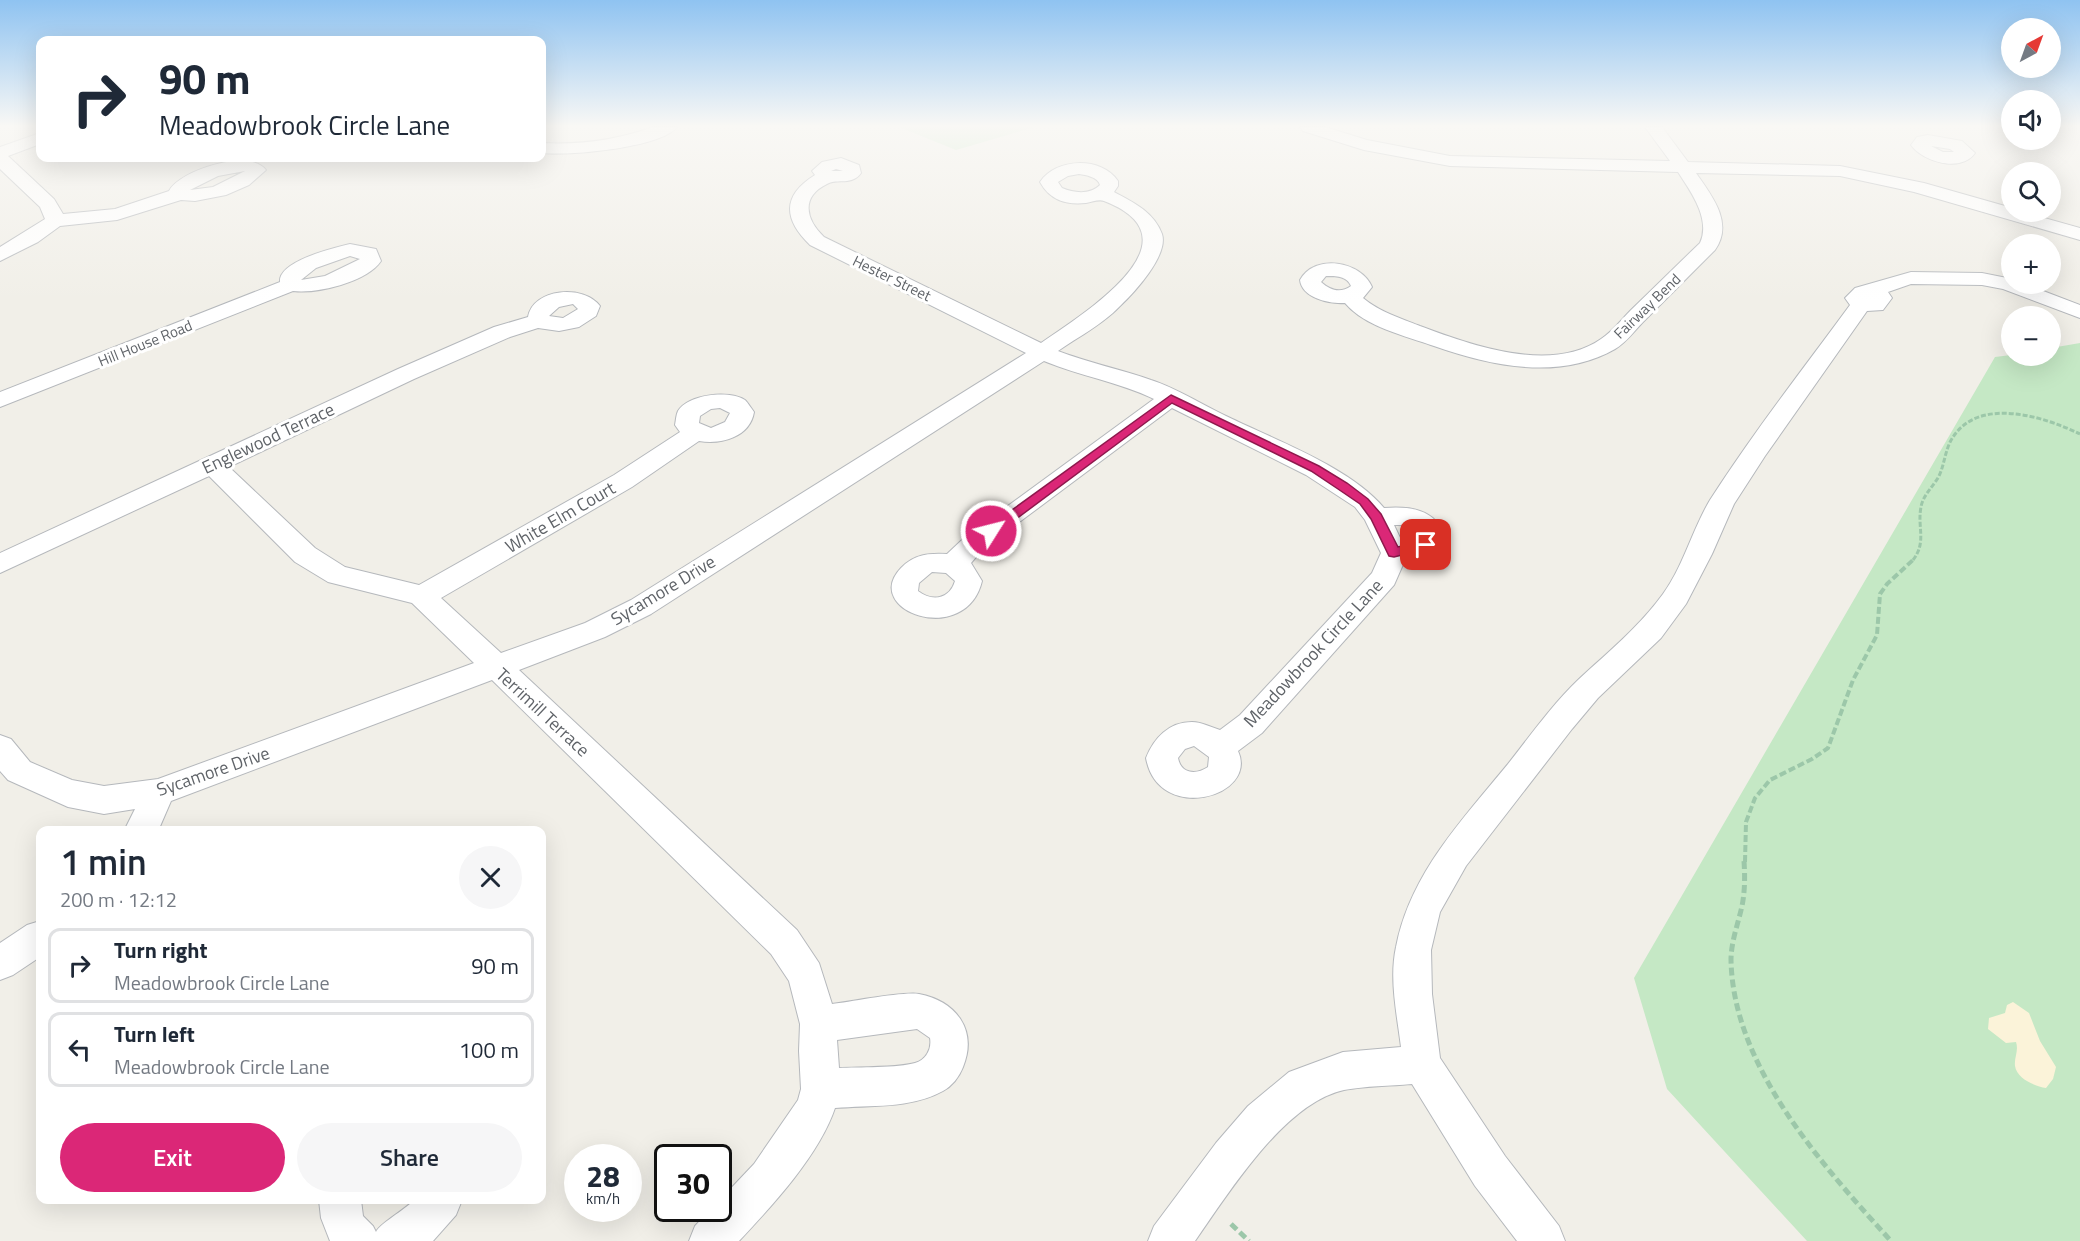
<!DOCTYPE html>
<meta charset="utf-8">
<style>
:root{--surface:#fff;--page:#f6f6f7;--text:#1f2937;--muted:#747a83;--line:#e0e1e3;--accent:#db2777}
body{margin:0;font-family:"Titillium Web",sans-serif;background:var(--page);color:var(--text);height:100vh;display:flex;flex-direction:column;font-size:22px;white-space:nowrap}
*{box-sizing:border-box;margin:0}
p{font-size:20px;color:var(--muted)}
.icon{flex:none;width:33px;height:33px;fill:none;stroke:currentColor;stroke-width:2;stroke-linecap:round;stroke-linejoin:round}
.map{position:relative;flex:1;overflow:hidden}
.details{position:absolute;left:36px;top:826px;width:510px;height:378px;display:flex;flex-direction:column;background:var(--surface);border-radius:12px;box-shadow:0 6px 24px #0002}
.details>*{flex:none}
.banner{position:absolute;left:36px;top:36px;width:510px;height:126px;border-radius:12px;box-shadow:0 6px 24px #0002;background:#fff;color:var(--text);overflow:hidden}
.needle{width:39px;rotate:41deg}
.controls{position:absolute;left:2001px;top:18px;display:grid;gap:12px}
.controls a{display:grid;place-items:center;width:60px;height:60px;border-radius:50%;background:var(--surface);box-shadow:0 6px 24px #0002;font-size:30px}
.speed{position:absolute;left:564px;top:1144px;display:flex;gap:12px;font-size:30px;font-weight:700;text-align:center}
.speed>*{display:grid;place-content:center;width:78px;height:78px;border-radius:50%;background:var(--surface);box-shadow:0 6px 24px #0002;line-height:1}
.speed small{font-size:15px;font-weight:400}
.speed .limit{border:3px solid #111;border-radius:9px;background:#fff;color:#111}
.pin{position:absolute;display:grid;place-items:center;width:51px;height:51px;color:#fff;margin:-26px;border-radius:12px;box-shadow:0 3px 9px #0006}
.me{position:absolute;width:66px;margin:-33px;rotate:54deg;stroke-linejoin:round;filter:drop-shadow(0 0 4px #0008)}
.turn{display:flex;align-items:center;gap:21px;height:126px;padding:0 24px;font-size:27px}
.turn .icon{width:78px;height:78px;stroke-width:2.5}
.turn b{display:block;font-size:42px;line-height:51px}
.round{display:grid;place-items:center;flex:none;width:63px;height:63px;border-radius:32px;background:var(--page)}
.summary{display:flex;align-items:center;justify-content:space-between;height:102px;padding:0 24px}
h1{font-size:36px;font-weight:600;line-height:45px}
.primary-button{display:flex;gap:12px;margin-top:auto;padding:12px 24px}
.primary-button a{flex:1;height:69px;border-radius:36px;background:var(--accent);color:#fff;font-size:24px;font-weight:600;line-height:69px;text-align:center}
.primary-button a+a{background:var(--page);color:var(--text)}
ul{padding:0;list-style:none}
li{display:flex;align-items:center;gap:18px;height:75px;margin:0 12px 9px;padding:0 12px;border:3px solid var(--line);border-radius:12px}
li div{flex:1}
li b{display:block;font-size:22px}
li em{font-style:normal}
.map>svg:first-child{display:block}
.green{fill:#c5e8c5}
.sand{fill:#fbf3d9}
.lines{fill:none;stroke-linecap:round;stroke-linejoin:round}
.minor-casing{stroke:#b5b8bc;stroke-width:2}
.path-far2{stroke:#9cc7a9;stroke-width:3;stroke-dasharray:5 2;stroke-linecap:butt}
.path-far1{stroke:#9cc7a9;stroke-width:4;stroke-dasharray:7 3;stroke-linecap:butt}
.path{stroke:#9cc7a9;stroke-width:5;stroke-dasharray:8 4;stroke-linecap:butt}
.minor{fill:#fff;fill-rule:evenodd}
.route{fill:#db2777;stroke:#8e194d;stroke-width:1.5}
.labels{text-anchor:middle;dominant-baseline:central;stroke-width:6;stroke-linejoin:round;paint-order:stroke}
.far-street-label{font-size:15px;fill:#5f6368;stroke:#fff}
.street-label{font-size:18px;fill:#5f6368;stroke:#fff}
</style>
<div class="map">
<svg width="2080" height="1241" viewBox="0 0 2080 1241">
<rect width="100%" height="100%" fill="#f1efe8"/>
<path class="green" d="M899 127H1035L956 150Z
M2080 343V1241H1807L1667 1089 1634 978 1995 357 2011 355 2050 356 2051 348Z"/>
<path class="sand" d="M2013 1002 2029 1013 2040 1041 2056 1067 2053 1079 2046 1088C2035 1086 2017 1079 2015 1066 2014 1057 2019 1051 2016 1042L2006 1043 1988 1029 1989 1018 2005 1013 2007 1005Z"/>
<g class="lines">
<defs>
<path id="minor" d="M653 127H677C661 148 568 156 542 153V143C581 145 617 140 653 127Z
M1300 127H1325L1367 140 1450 156 1670 161 1645 127H1662L1688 162 1840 166 1924 183 2012 208V212H2023L2080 228V240L1914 192 1840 176 1696 173C1712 196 1734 223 1715 250 1691 274 1668 297 1644 321 1635 330 1626 343 1615 349 1559 381 1491 366 1434 346 1406 336 1365 327 1345 303 1329 304 1302 298 1300 280 1315 253 1361 261 1372 287L1363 298C1380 312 1400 318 1420 326 1471 345 1551 374 1601 339 1612 332 1622 319 1631 310 1654 288 1677 265 1700 243 1711 219 1691 192 1678 172L1450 166 1364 150 1303 131ZM1326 276C1336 276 1347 276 1351 286 1340 294 1330 290 1321 282Z
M40 133V144L8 156 54 199 63 214 115 209 169 191C180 170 250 148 266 170L249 185 226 195 195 201 181 200 117 220 60 226 38 242 0 261V247L45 219 40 207 0 169V147ZM245 171 213 187 190 190 218 176Z
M1928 135 1962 141 1975 153C1961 173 1923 162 1911 145L1917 137ZM1931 146 1950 149 1954 152H1943Z
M841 158 859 165 861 173C852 186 838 178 827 184 800 197 806 220 824 237L1041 343C1081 315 1205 240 1104 201 1099 199 1092 202 1086 203 1065 205 1050 200 1040 182 1056 158 1101 156 1118 181V186L1114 192C1133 202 1154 212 1162 234 1169 255 1134 293 1119 307 1103 324 1078 337 1058 351 1089 363 1120 369 1151 380 1176 388 1201 404 1226 416 1273 439 1350 467 1384 508 1410 506 1435 509 1445 536L1435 552 1405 560 1394 585 1262 733 1238 751C1259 797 1158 825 1146 758 1154 738 1169 722 1192 722 1201 722 1211 727 1220 730L1240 715 1372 573 1381 553 1365 520 1355 507 1306 475 1172 408 982 550 971 563 982 581C966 648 860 611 901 568 914 554 929 553 947 554L964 538 1154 399C1119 382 1080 376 1044 361L651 614 605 637 519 670 797 930 819 963 832 1004C850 1002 904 991 919 994 956 1001 978 1030 963 1067 959 1077 952 1086 943 1091 911 1109 870 1105 835 1108 819 1155 773 1205 739 1241H689L695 1226 711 1209H718V1202L754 1164 798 1100 801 1089 799 1051 800 1024 789 981 771 954 492 680 171 801 158 831H124L135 809 104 814 68 807 8 780 0 771V735L11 739 30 762 72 780 104 786 158 779 474 663 412 603 328 582 295 562 209 476 0 573V553L398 369 494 327 528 317C533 288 584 284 600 306L596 316 579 327 559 331 538 328 510 337 414 379 229 467 315 548 345 567 419 585 614 475 680 432 675 425C676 420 676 415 678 411 689 394 729 390 745 400 748 403 751 408 754 412 750 437 721 445 699 441L632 487 441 598 501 653 585 623 631 600 1026 353 810 245C784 220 781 196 815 175L812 171 822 162ZM836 169 843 171H831ZM1079 174C1086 175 1098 177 1100 185 1090 195 1074 193 1062 188L1058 182 1068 176ZM573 304 578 309 563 318 549 316 559 307ZM720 408 730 413 725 422 711 428 699 423 700 416 711 409ZM1394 525C1404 525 1414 524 1419 536L1402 542ZM932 572 946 573 955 581C950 599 932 602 918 591L919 583ZM1194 746 1209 757 1208 767C1196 775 1181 774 1178 758L1185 749ZM917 1029 930 1038C932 1049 926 1060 915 1063 899 1068 857 1067 839 1068L837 1040Z
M350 244 376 249 381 261C367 282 317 294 293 291L0 407V392L280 282C278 261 334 248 350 244ZM350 256 360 259 325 276 301 280 316 268Z
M1911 272 1982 273 2012 279V284H2025L2080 305V318L2003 289 1982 285 1911 284 1888 292 1892 298 1883 310 1867 311 1765 456 1734 504 1712 554 1686 604 1661 638 1598 698 1572 729 1466 866 1440 912 1431 950 1432 994 1440 1058 1505 1156 1559 1226 1565 1241H1517L1475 1186 1412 1084C1390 1086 1366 1086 1344 1090 1284 1103 1228 1194 1195 1241H1148L1154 1226 1216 1143 1248 1106 1289 1072 1343 1052 1401 1047C1397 1015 1389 979 1396 947 1410 874 1462 820 1508 764 1530 736 1552 705 1578 680 1608 652 1639 627 1663 594 1684 565 1692 530 1710 500 1753 433 1803 369 1850 305L1845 298 1855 288Z
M40 921V957L13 975 0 980V943L27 925Z
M319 1200H361L363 1216 373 1226 376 1232C379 1224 405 1210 414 1200H462L456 1215 433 1241H330L321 1218Z"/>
</defs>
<use href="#minor" class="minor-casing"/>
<path class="path-far2" d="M1913 560C1927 542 1917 527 1921 507 1923 495 1933 487 1939 476 1945 463 1945 449 1953 437 1980 396 2045 417 2080 434"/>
<path class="path-far1" d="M1745 862 1746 822 1755 798 1770 780 1812 759 1828 748 1853 680 1877 635 1880 594 1887 584 1914 559"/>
<path class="path" d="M1744 861C1745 876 1745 891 1742 906 1738 924 1731 942 1731 960 1733 1067 1823 1166 1891 1241
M1231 1224 1249 1241"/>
<use href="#minor" class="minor"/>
</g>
<linearGradient id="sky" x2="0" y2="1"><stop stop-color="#8fc3f1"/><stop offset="0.42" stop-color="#f9f8f5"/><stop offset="1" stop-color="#f9f8f5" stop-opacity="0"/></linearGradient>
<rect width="2080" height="300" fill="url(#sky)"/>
<path class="route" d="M1171 395 1319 466 1347 483 1368 499 1381 514 1398 547 1426 540 1432 545 1430 548 1394 557 1389 556 1371 519 1360 504 1338 489 1311 471 1172 403 996 534H987L985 531 987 528Z"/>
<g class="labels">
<g class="far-street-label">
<text transform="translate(892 278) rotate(26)">Hester Street</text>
<text transform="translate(1647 306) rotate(-44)">Fairway Bend</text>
<text transform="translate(145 343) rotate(-22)">Hill House Road</text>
</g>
<g class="street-label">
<text transform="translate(268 438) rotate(-25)">Englewood Terrace</text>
<text transform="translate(560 517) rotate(-30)">White Elm Court</text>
<text transform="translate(663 590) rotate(-31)">Sycamore Drive</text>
<text transform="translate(1313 653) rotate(-47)">Meadowbrook Circle Lane</text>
<text transform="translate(543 712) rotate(43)">Terrimill Terrace</text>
<text transform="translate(213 771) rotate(-19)">Sycamore Drive</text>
</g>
</g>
</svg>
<div class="controls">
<a><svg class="needle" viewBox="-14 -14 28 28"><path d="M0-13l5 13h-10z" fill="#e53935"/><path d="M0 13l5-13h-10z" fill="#747a83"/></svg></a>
<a><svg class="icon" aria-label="sound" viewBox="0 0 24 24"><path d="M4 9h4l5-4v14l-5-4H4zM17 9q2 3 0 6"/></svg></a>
<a><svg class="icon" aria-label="search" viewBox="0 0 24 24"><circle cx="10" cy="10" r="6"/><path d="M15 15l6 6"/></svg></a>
<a>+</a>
<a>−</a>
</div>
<div class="speed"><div>28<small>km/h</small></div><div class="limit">30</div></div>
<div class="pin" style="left:1426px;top:545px;background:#d93025"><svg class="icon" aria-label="arrive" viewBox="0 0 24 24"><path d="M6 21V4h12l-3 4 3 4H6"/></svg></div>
<svg class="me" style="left:991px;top:531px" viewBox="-20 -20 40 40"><circle r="17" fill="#db2777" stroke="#fff" stroke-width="3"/><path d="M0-11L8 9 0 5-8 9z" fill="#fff"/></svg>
<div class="banner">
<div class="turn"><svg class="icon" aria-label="right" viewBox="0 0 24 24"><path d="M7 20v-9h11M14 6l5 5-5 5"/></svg><div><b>90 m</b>Meadowbrook Circle Lane</div></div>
</div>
<section class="details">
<div class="summary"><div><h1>1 min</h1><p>200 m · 12:12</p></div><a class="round"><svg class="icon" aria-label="close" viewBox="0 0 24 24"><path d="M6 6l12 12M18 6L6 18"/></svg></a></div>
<ul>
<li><svg class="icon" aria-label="right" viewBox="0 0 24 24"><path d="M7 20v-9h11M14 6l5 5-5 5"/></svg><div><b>Turn right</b><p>Meadowbrook Circle Lane</p></div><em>90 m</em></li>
<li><svg class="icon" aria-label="left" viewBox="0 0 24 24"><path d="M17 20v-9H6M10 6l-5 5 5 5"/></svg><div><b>Turn left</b><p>Meadowbrook Circle Lane</p></div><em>100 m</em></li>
</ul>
<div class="primary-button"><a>Exit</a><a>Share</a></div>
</section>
</div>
